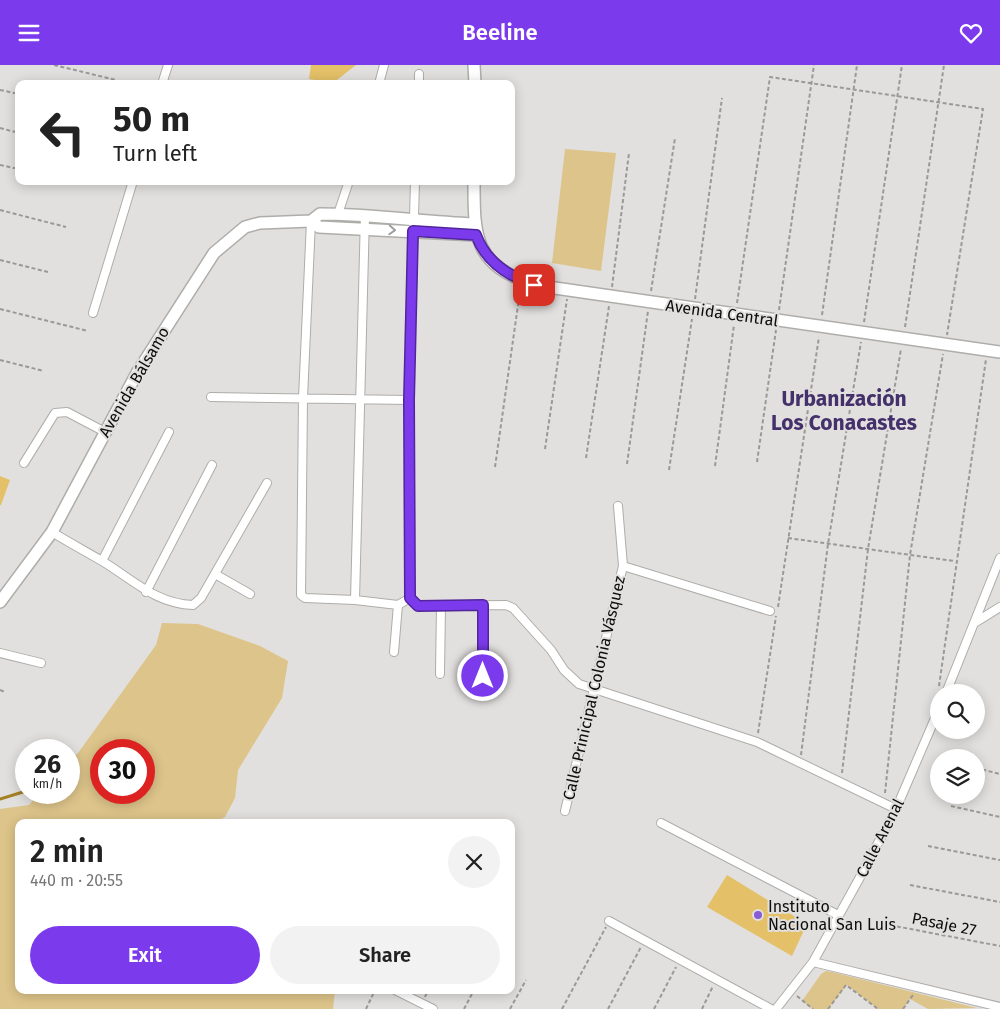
<!DOCTYPE html>
<meta charset="utf-8">
<style>
:root{--surface:#fff;--page:#f2f2f2;--text:#222;--muted:#767676;--accent:#7c3aed}
body{margin:0;font-family:"Fira Sans",sans-serif;background:var(--page);color:var(--text);height:100vh;display:flex;flex-direction:column;font-size:19px;white-space:nowrap}
*{box-sizing:border-box;margin:0}
p{font-size:16px;color:var(--muted)}
.icon{flex:none;width:28px;height:28px;fill:none;stroke:currentColor;stroke-width:2;stroke-linecap:round;stroke-linejoin:round}
.map{position:relative;flex:1;overflow:hidden}
.panel{position:absolute;left:15px;top:754px;width:500px;height:175px;display:flex;flex-direction:column;background:var(--surface);border-radius:10px;box-shadow:0 2px 12px #0003}
.panel>*{flex:none}
.banner{position:absolute;left:15px;top:15px;width:500px;height:105px;border-radius:10px;box-shadow:0 2px 12px #0003;background:#fff;color:var(--text);overflow:hidden}
.controls{position:absolute;left:930px;top:619px;display:grid;gap:10px}
.controls a{display:grid;place-items:center;width:55px;height:55px;border-radius:50%;background:var(--surface);box-shadow:0 2px 12px #0003;font-size:25px}
.speed{position:absolute;left:15px;top:674px;display:flex;gap:10px;font-size:25px;font-weight:700;text-align:center}
.speed>*{display:grid;place-content:center;width:65px;height:65px;border-radius:50%;background:var(--surface);box-shadow:0 2px 12px #0003;line-height:1}
.speed small{font-size:12px;font-weight:400}
.speed .limit{border:8px solid #d22;background:#fff;color:#111}
.pin{position:absolute;display:grid;place-items:center;width:42px;height:42px;color:#fff;margin:-21px;border-radius:10px;box-shadow:0 2px 8px #0006}
.me{position:absolute;width:55px;margin:-28px;rotate:0deg;stroke-linejoin:round;filter:drop-shadow(0 0 4px #0008)}
.turn{display:flex;align-items:center;gap:18px;height:105px;padding:0 15px;font-size:22px}
.turn .icon{width:65px;height:65px;stroke-width:2.5}
.turn b{display:block;font-size:35px;line-height:42px}
.round{display:grid;place-items:center;flex:none;width:52px;height:52px;border-radius:26px;background:var(--page)}
.overview{display:flex;align-items:center;justify-content:space-between;height:85px;padding:0 15px}
h1{font-size:30px;font-weight:600;line-height:38px}
.action{display:flex;gap:10px;margin-top:auto;padding:10px 15px}
.action a{flex:1;height:58px;border-radius:30px;background:var(--accent);color:#fff;font-size:20px;font-weight:600;line-height:58px;text-align:center}
.action a+a{background:var(--page);color:var(--text)}
header{display:flex;justify-content:space-between;align-items:center;height:65px;padding:0 15px;background:var(--accent);color:#fff;font-size:22px;font-weight:600}
.map>svg:first-child{display:block}
.green{fill:#ddc48a;fill-rule:evenodd}
.lines{fill:none;stroke-linecap:round;stroke-linejoin:round}
.stream{stroke:#a48123;stroke-width:3}
.building{fill:#e4c068}
.street-casing{stroke:#aeadaa;stroke-width:10}
.secondary-casing{stroke:#aeadaa;stroke-width:14}
.path{stroke:#9a9997;stroke-width:2;stroke-dasharray:4 2.5;stroke-linecap:butt}
.street{stroke:#fff;stroke-width:8}
.secondary{stroke:#fff;stroke-width:11}
.oneway{stroke:#9e9e9e}
.route-casing{stroke:#51269a;stroke-width:12}
.route{stroke:#7c3aed;stroke-width:9}
.poi-dot{fill:#885cd5;stroke:#e2e0de;stroke-width:2}
.labels{text-anchor:middle;dominant-baseline:central;stroke-width:4;stroke-linejoin:round;paint-order:stroke}
.street-label{font-size:16px;fill:#0d0d0c;stroke:#e2e0de}
.poi-label{font-size:16px;fill:#0d0d0c;stroke:#e2e0de;text-anchor:start}
.district-label{font-size:21px;font-weight:bold;fill:#44306b;stroke:#e2e0de}
</style>
<header><svg class="icon" aria-label="menu" viewBox="0 0 24 24"><path d="M4 6h16M4 12h16M4 18h16"/></svg>Beeline<svg class="icon" aria-label="heart" viewBox="0 0 24 24"><path d="M12 20l-8-8c-3-5 5-10 8-4 3-6 11-1 8 4z"/></svg></header>
<div class="map">
<svg width="1000" height="944" viewBox="0 0 1000 944">
<rect width="100%" height="100%" fill="#e2e0de"/>
<path class="green" d="M565 84 616 88 601 206 552 198Z
M162 558 198 559 260 581 288 596 282 633 238 705 235 733 225 752 214 758H19V925H335L333 944H0V744L29 740 39 728H69V697L78 688 156 580ZM101 685H144V728H101Z
M826 906 832 907 977 943 928 944 910 934 903 944H878L847 920 828 944H813L802 936 821 909Z"/>
<g class="lines">
<path class="stream" d="M0 734 23 727 26 723"/>
</g>
<path class="building" d="M311 0H356L333 18 309 14Z
M0 411 10 415 1 440H0Z
M727 810 807 859 792 891 707 842Z"/>
<g class="lines">
<defs>
<path id="street" d="M162 19 168 0
M379 19 384 0
M419 19V9
M415 116 409 335 410 533 418 541 506 540 513 543 551 585 564 605 579 619 757 677 896 744
M338 149 349 116
M311 156 303 333 301 530 305 533 355 535 398 540 410 533
M93 248 133 116
M211 332 409 335
M24 398 55 348 67 347 105 367
M52 467C68 477 85 486 102 496 132 514 156 539 193 540L201 533 267 418
M102 496 169 367
M623 501 770 546
M215 509 250 529
M146 527 212 400
M355 535 365 150
M976 557 1000 542
M394 587 398 540
M0 588 41 598
M440 609 441 541
M483 611V540
M946 628 1000 493
M565 746 623 501 618 441
M661 758 838 850
M609 856 771 944
M813 897 1000 942
M395 925 433 944
M776 944 813 897 859 814 896 744 939 644"/>
<path id="secondary" d="M474 0 475 19
M474 116C474 173 474 199 534 220L1000 287
M311 156 319 162 476 170
M0 537 52 467 137 308 214 188 245 162 260 158 311 156 320 149C372 149 423 157 474 159"/>
</defs>
<use href="#street" class="street-casing"/>
<use href="#secondary" class="secondary-casing"/>
<path class="path" d="M54 0 116 15
M0 25 19 29
M0 63 19 68
M0 100 19 104
M67 116 78 119
M0 145 66 162
M0 195 48 207
M612 222 629 88
M651 226 675 73
M695 234 722 33
M737 238 770 12 983 44 947 270
M0 244 88 266
M779 245 814 0
M822 250 857 0
M864 257 902 0
M905 262 944 0
M0 295 44 306
M545 384 567 234
M586 393 609 241
M757 397 776 265
M627 399 648 246
M715 401 734 260
M495 402 520 226
M669 405 692 254
M788 473 954 496
M778 542 819 272
M939 621 986 294
M0 625 5 627
M758 668 776 551
M801 690 828 479 861 277
M976 703 1000 709
M842 708 868 484 901 284
M885 728 910 490 943 289
M951 741 1000 752
M928 781 1000 795
M910 820 1000 837
M884 859 1000 881
M797 931 813 944
M425 932 428 925
M366 944 375 925
M464 944 474 925
M510 944 526 915
M562 944 606 862
M608 944 641 882
M654 944 676 902
M702 944 713 921
M828 944 846 920 878 944
M903 944 913 930"/>
<use href="#street" class="street"/>
<use href="#secondary" class="secondary"/>
</g>
<defs><path id="oneway-chevron" d="M-2-3.5L2.5 0L-2 3.5" fill="none" stroke-width="1.6" stroke-linecap="round" stroke-linejoin="round" transform="scale(1.25)"/></defs>
<use class="oneway" href="#oneway-chevron" transform="translate(392 165) rotate(3)"/>
<g class="lines">
<defs>
<path id="route" d="M483 611V540L418 541 410 533 409 335 413 166 476 170C486 197 508 211 534 220"/>
</defs>
<use href="#route" class="route-casing"/>
<use href="#route" class="route"/>
</g>
<circle class="poi-dot" cx="758" cy="850" r="5"/>
<g class="labels">
<g class="street-label">
<text transform="translate(722 248) rotate(8)">Avenida Central</text>
<text transform="translate(134 317) rotate(-60)">Avenida Bálsamo</text>
<text transform="translate(594 623) rotate(-77)">Calle Prinicipal Colonia Vásquez</text>
<text transform="translate(880 773) rotate(-63)">Calle Arenal</text>
<text transform="translate(944 859) rotate(11)">Pasaje 27</text>
</g>
<g class="poi-label">
<text x="768" y="841">Instituto<tspan x="768" dy="18">Nacional San Luis</tspan></text>
</g>
<g class="district-label">
<text x="844" y="334">Urbanización<tspan x="844" dy="24">Los Conacastes</tspan></text>
</g>
</g>
</svg>
<div class="controls">
<a><svg class="icon" aria-label="search" viewBox="0 0 24 24"><circle cx="10" cy="10" r="6"/><path d="M15 15l6 6"/></svg></a>
<a><svg class="icon" aria-label="layers" viewBox="0 0 24 24"><path d="M12 4l9 5-9 5-9-5zM3 14l9 5 9-5"/></svg></a>
</div>
<div class="speed"><div>26<small>km/h</small></div><div class="limit">30</div></div>
<div class="pin" style="left:534px;top:220px;background:#d93025"><svg class="icon" aria-label="arrive" viewBox="0 0 24 24"><path d="M6 21V4h12l-3 4 3 4H6"/></svg></div>
<svg class="me" style="left:483px;top:611px" viewBox="-20 -20 40 40"><circle r="17" fill="#7c3aed" stroke="#fff" stroke-width="3"/><path d="M0-11L8 9 0 5-8 9z" fill="#fff"/></svg>
<div class="banner">
<div class="turn"><svg class="icon" aria-label="left" viewBox="0 0 24 24"><path d="M17 20v-9H6M10 6l-5 5 5 5"/></svg><div><b>50 m</b>Turn left</div></div>
</div>
<section class="panel">
<div class="overview"><div><h1>2 min</h1><p>440 m · 20:55</p></div><a class="round"><svg class="icon" aria-label="close" viewBox="0 0 24 24"><path d="M6 6l12 12M18 6L6 18"/></svg></a></div>
<div class="action"><a>Exit</a><a>Share</a></div>
</section>
</div>
